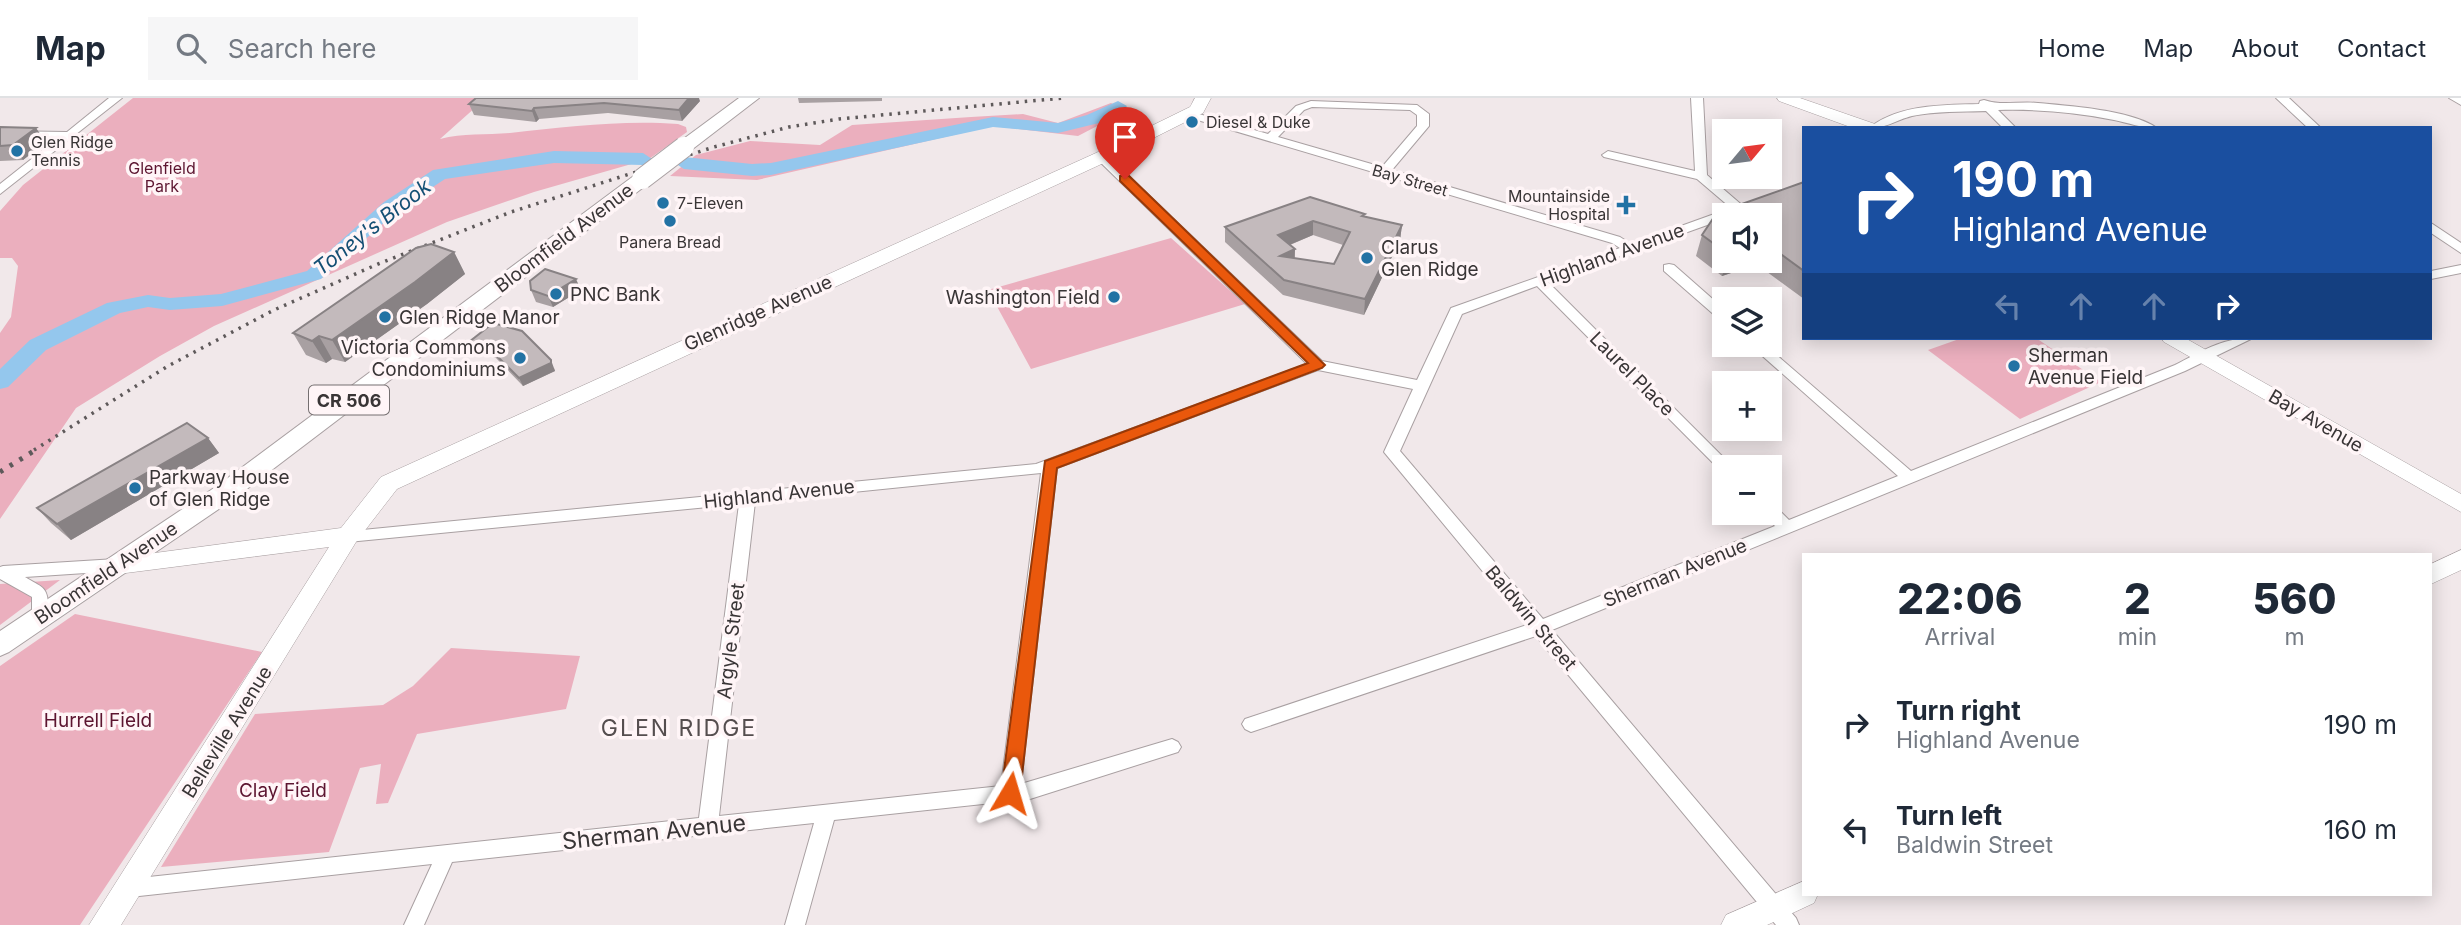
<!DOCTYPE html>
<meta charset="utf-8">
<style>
:root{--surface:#fff;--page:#f6f6f7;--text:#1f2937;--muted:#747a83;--line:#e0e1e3}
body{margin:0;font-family:Inter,sans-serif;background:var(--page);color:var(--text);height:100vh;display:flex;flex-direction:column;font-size:26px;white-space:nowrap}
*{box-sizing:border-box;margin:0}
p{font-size:23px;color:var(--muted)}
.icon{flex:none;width:38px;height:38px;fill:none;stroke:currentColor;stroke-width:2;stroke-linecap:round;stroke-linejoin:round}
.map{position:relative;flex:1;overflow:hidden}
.sheet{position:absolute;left:1802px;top:455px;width:630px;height:343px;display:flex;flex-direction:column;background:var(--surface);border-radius:0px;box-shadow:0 4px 18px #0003}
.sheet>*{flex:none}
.top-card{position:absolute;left:1802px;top:28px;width:630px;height:214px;border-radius:0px;box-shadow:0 4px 18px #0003;background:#1a4fa0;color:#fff;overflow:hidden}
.needle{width:46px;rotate:61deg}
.controls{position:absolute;left:1712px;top:21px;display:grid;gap:14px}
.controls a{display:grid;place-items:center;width:70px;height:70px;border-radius:0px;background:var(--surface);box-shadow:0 4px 18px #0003;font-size:35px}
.pin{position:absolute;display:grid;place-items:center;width:60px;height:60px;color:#fff;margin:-72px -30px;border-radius:50% 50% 50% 0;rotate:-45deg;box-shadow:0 0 7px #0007}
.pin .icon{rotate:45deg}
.me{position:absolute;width:77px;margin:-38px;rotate:7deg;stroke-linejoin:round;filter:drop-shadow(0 0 5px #0008)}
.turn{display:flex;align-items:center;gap:24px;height:147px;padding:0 35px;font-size:32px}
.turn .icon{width:91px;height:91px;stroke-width:2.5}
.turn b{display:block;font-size:49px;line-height:60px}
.lanes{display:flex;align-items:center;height:66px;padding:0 35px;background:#0003;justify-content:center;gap:35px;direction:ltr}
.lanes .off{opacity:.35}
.eta{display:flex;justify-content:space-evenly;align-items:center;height:119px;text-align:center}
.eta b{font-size:42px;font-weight:800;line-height:49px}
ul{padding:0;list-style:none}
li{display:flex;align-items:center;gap:21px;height:105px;padding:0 35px}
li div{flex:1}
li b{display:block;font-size:26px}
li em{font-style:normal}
header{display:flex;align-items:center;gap:42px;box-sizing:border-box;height:98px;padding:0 35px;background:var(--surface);border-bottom:2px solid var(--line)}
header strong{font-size:33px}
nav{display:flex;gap:38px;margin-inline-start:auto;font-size:24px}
.search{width:490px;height:63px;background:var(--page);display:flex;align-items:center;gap:18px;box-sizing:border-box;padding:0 24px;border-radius:0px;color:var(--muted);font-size:26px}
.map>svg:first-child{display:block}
.green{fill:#ebafbe}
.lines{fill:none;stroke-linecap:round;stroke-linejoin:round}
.river{fill:#94c7ed;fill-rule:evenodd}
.street-casing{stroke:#a9a0a2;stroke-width:2}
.secondary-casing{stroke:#a9a0a2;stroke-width:1}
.primary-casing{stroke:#a9a0a2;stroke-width:2}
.street{fill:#fff;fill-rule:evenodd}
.secondary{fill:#fff;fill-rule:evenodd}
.primary{fill:#fff;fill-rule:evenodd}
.rail-far1{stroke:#5e595a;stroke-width:3.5;stroke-dasharray:2.5 6;stroke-linecap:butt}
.rail{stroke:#5e595a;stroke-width:5;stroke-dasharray:3.5 8;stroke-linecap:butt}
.primary-bridge-casing{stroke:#a9a0a2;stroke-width:22;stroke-linecap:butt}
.primary-bridge{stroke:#fff;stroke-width:20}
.wall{fill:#a8a0a2;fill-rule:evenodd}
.shaded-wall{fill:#888284}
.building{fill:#c3babc;stroke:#888284;stroke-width:2;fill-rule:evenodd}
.route{fill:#ea580c;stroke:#983908;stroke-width:2}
.poi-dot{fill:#2272a4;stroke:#fff5f7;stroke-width:2.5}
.labels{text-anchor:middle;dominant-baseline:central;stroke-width:7;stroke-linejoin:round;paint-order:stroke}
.far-poi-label{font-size:16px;fill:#393536;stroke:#fff5f7;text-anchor:start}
.far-park-label{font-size:16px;fill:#5c1530;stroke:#fff5f7}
.far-street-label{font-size:16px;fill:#393536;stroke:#fff5f7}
.shield{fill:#fff5f7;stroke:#746f70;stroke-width:2}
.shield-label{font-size:18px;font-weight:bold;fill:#393536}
.street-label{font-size:19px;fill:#393536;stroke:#fff5f7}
.poi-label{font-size:19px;fill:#393536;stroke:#fff5f7;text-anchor:start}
.park-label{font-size:19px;fill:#5c1530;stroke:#fff5f7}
.water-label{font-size:21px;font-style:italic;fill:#144f74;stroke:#fff5f7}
.quarter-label{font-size:23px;letter-spacing:2px;fill:#554e4f;stroke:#fff5f7}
.near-street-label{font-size:23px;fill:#393536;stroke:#fff5f7}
</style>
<header>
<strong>Map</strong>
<div class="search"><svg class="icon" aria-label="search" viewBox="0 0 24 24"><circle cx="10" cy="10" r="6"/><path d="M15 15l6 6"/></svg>Search here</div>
<nav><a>Home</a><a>Map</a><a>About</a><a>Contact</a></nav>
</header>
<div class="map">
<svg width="2461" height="827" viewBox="0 0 2461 827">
<rect width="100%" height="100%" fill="#f1e8ea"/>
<path class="green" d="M133 0H486L440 41C463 35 486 37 510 35 568 29 620 22 678 26L686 29 687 34 649 61 534 94 447 124 214 228 160 258 76 310 0 421V235L11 219 18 168 12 160H0V113L23 87Z
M1111 5 1126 13 1078 38 993 28 757 82 670 78 696 57 750 43 820 47 852 27 971 19 1023 16 1058 25Z
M1171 140 1245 206 1031 271 988 192Z
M1962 240H2036L2101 284 2020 321 1928 252Z
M60 482 0 527V486Z
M75 516 262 554 80 827H0V568Z
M451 550 580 558 566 611 417 636 388 705 376 706 381 666 360 670 329 754 161 769 255 616 383 607 413 588Z"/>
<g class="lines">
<path class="river" d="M1118 3 1127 8 1124 12 1099 25 1058 35 993 29 771 77 752 78 684 71 675 65 684 59 752 66 771 65 993 19 1058 25 1087 17Z
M554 53 643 55 652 61 643 67 554 65 445 81 398 112 321 181 222 208 170 212 148 209 120 215 46 252 8 289 0 291V271L30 242 107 205 148 197 170 200 221 196 307 173 384 104 433 72Z"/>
<defs>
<path id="street" d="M109 0H122L0 96V86L58 40 0 39V33L67 34Z
M1691 0H1703L1707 77 1743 108V114L1724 117V121L1548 184 1733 369H1724V374L1721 373 1537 188 1462 216 1400 353 1543 521 1775 428 1763 415H1769V406L1775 408 1789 422 1898 378 1750 247H1765L1911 373 2175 267C2200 254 2224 239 2253 240L2185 273 1552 532 1796 820 1799 827H1776L1536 538 1251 634 1245 631 1242 626 1245 621 1527 527 1384 354 1413 291 1318 272 1057 370 1021 686 1172 641 1178 644 1181 649 1178 654 1030 701 834 722 805 827H785L814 725 452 764 424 827H404L432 766 130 799 123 796 120 790 123 784 130 781 699 720 739 406 348 444 340 438 342 434 1036 366 1307 266 1098 62V56H1106L1322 263 1417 282 1451 210 1620 150 1612 145 1184 18V14H1192L1268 36 1296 8 1311 3 1417 7 1429 16V28L1392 72 1620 139 1631 146 1731 110 1697 81 1604 59 1602 57 1608 53 1695 73ZM1312 9 1410 12 1417 17V28L1382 69 1278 39 1304 12ZM1041 375 1001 688 719 718 755 404Z
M2276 0H2289L2321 30H2308Z
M2449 0H2461V7Z
M1984 2C2001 8 2019 3 2038 5 2070 8 2131 12 2157 30 2141 30 2129 25 2114 22 2076 14 2037 11 1998 12L2016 30H2003L1986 13C1961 14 1936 13 1912 18 1896 22 1888 30 1869 30 1899 6 1943 7 1979 6L1980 3Z
M2431 125 2461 145V155L2431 135Z
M1669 166 1674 167 1724 211V222L1719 221 1664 173V167Z
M2461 167V175L2431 181V173Z
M116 461 122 463 124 467 122 471 116 473 25 479C41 489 48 488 48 508 48 514 49 519 46 525H34L32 520V499L0 481V469L3 468Z"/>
<path id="secondary" d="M1195 0H1211L1203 15 1108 63 397 391 356 444 121 827H89L329 449 118 476 110 473 106 467 110 461 341 430 381 379 1096 55 1190 9Z
M1777 0H1800L1875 26 1877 30H1853L1779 3Z
M2161 240H2185L2461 396V414L2164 244Z
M2461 452V472L2431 486V466Z
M1804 783V796H1818L1814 805 1767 827H1721L1726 817Z"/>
<path id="primary" d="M739 0H759L690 53H678L675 49 678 45Z
M642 75 651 81 649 85 235 400 9 554 0 558V533L217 388 635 77Z"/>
</defs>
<use href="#street" class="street-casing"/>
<use href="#secondary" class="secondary-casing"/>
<use href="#primary" class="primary-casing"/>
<use href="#street" class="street"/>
<use href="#secondary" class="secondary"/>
<use href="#primary" class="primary"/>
<path class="rail-far1" d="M34 352 168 268 274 212 378 166 511 114 714 49 789 29 839 21 1063 0"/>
<path class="rail" d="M0 374 37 351"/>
<defs>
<path id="primary-bridge" d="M642 81 684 49"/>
</defs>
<use href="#primary-bridge" class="primary-bridge-casing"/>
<use href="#primary-bridge" class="primary-bridge"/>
</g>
<path class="wall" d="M798 0H882V3L799 5Z
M700 3 682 23 608 15 539 21 536 24 474 17 469 6Z
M0 29 46 44 23 62 0 63Z
M1804 84V201L1763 171 1758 173 1752 168 1722 178 1696 158 1702 137 1721 116 1722 113ZM1724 117H1769V163H1724Z
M1364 119 1402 127 1400 142 1364 217 1283 197 1225 144V129ZM1313 137 1343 147 1334 166 1295 160V151L1290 147Z
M454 154 465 176 427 206 345 264 332 261 326 265 306 257 293 235Z
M531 192H581L553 209 536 204Z
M469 244 554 270 555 273 523 288 496 260 473 252Z
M208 340 219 355 71 442 51 425 37 410Z"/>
<path class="shaded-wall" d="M689 0H699L700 3 682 23 679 12Z
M534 10 539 21 536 24 532 13Z
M36 30 46 44 23 62 13 47Z
M1313 123V137L1277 152 1278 137Z
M1402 127 1400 142 1364 217 1365 201Z
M1295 151 1294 166 1280 158Z
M454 154 465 176 427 206 345 264 332 242Z
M1727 163H1753L1752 168 1722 178Z
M1762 163H1766L1763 171 1758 173Z
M576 181 581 192 553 209 548 198Z
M319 238 332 261 326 265 312 243Z
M551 262 555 273 523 288 519 280Z
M208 340 219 355 71 442 57 426Z"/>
<path class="building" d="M476 0H689L679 12 604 5 534 10 532 13 469 6Z
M0 29 36 30 13 47 0 48Z
M1804 84V173L1771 149 1769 150V117H1724V153L1702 137 1714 119 1724 115 1722 113Z
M1310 99 1365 116 1362 118 1402 127 1365 201 1284 182 1225 129ZM1313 123 1350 134 1334 166 1280 158 1295 151 1278 137Z
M431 146 454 154 415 184 332 242 319 238 312 243 293 235 416 150Z
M545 171 576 181 548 198 531 192 530 183Z
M493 225 522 233 551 262V265L519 280 492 253 469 244Z
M187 325 208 340 57 426 37 410Z"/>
<path class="route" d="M1125 77 1129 78 1325 267 1322 270 1057 370 1020 695 1017 701 1010 703 1003 701 1001 695 1045 363 1308 265 1120 83V78Z"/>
<g class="poi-dot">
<circle cx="1192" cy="24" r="7"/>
<circle cx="17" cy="53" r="7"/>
<circle cx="663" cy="105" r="7"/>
<path d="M1622.5 96.5h7v7h7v7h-7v7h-7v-7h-7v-7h7z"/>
<circle cx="670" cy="123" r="7"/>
<circle cx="1367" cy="160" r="7"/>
<circle cx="556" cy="196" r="7"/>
<circle cx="1114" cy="199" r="7"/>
<circle cx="385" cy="219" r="7"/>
<circle cx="520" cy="260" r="7"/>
<circle cx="2014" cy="268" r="7"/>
<circle cx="135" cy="390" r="7"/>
</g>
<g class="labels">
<g class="far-poi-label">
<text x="1206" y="24">Diesel &amp; Duke</text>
<text x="31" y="44">Glen Ridge<tspan x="31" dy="18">Tennis</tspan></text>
<text x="1610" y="98" text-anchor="end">Mountainside<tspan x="1610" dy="18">Hospital</tspan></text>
<text x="677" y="105">7-Eleven</text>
<text x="670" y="144" text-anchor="middle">Panera Bread</text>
</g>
<g class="far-park-label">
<text x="162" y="70">Glenfield<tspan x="162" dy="18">Park</tspan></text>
</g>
<g class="far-street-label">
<text transform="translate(1410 82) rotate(16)">Bay Street</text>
</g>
<rect class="shield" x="309" y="287.5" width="80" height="29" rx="5"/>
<g class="shield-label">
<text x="349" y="302">CR 506</text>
</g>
<g class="street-label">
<text transform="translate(564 140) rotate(-37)">Bloomfield Avenue</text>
<text transform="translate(1612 157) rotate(-20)">Highland Avenue</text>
<text transform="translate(758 215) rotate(-24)">Glenridge Avenue</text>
<text transform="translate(1632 276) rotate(45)">Laurel Place</text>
<text transform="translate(2316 323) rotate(30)">Bay Avenue</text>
<text transform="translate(779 396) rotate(-6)">Highland Avenue</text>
<text transform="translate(106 475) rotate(-34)">Bloomfield Avenue</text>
<text transform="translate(1675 475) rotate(-22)">Sherman Avenue</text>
<text transform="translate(1531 520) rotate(50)">Baldwin Street</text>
<text transform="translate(731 543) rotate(-83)">Argyle Street</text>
<text transform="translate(227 634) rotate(-58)">Belleville Avenue</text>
</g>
<g class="poi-label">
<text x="1381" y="149">Clarus<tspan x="1381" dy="22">Glen Ridge</tspan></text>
<text x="570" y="196">PNC Bank</text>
<text x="1100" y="199" text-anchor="end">Washington Field</text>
<text x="399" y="219">Glen Ridge Manor</text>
<text x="506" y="249" text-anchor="end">Victoria Commons<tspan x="506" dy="22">Condominiums</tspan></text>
<text x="2028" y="257">Sherman<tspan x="2028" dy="22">Avenue Field</tspan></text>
<text x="149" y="379">Parkway House<tspan x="149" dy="22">of Glen Ridge</tspan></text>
</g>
<g class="park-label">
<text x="98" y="622">Hurrell Field</text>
<text x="283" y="692">Clay Field</text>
</g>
<g class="water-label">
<text transform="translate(372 129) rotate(-38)">Toney's Brook</text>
</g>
<g class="quarter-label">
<text x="679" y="630">GLEN RIDGE</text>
</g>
<g class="near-street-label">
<text transform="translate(654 734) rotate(-6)">Sherman Avenue</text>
</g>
</g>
</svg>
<div class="controls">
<a><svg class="needle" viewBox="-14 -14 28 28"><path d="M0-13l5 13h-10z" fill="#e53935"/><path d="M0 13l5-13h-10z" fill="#747a83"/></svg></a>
<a><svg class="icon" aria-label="sound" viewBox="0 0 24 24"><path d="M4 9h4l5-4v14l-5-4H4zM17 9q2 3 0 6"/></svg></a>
<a><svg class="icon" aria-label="layers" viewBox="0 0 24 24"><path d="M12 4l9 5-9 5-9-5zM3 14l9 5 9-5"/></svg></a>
<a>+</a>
<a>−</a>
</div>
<div class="pin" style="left:1125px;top:81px;background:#d93025"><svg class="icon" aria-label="arrive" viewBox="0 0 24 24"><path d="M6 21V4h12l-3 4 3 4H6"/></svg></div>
<svg class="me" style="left:1010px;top:695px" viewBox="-20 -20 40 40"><path d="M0-17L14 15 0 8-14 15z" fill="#ea580c" stroke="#fff" stroke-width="4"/></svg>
<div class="top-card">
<div class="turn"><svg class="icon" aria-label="right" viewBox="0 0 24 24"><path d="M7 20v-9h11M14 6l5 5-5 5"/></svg><div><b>190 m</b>Highland Avenue</div></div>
<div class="lanes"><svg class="icon off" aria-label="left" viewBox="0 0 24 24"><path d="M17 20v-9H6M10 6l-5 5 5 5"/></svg><svg class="icon off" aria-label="ahead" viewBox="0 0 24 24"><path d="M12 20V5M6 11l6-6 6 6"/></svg><svg class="icon off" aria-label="ahead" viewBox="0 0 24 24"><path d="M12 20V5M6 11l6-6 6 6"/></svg><svg class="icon" aria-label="right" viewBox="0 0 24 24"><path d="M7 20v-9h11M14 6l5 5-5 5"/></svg></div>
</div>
<section class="sheet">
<div class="eta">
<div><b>22:06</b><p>Arrival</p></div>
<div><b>2</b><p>min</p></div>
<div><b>560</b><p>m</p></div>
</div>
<ul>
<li><svg class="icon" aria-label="right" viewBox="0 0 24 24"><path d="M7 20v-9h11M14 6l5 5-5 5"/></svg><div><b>Turn right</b><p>Highland Avenue</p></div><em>190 m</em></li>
<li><svg class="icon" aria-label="left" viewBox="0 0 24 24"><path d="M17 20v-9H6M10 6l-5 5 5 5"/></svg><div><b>Turn left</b><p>Baldwin Street</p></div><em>160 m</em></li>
</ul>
</section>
</div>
